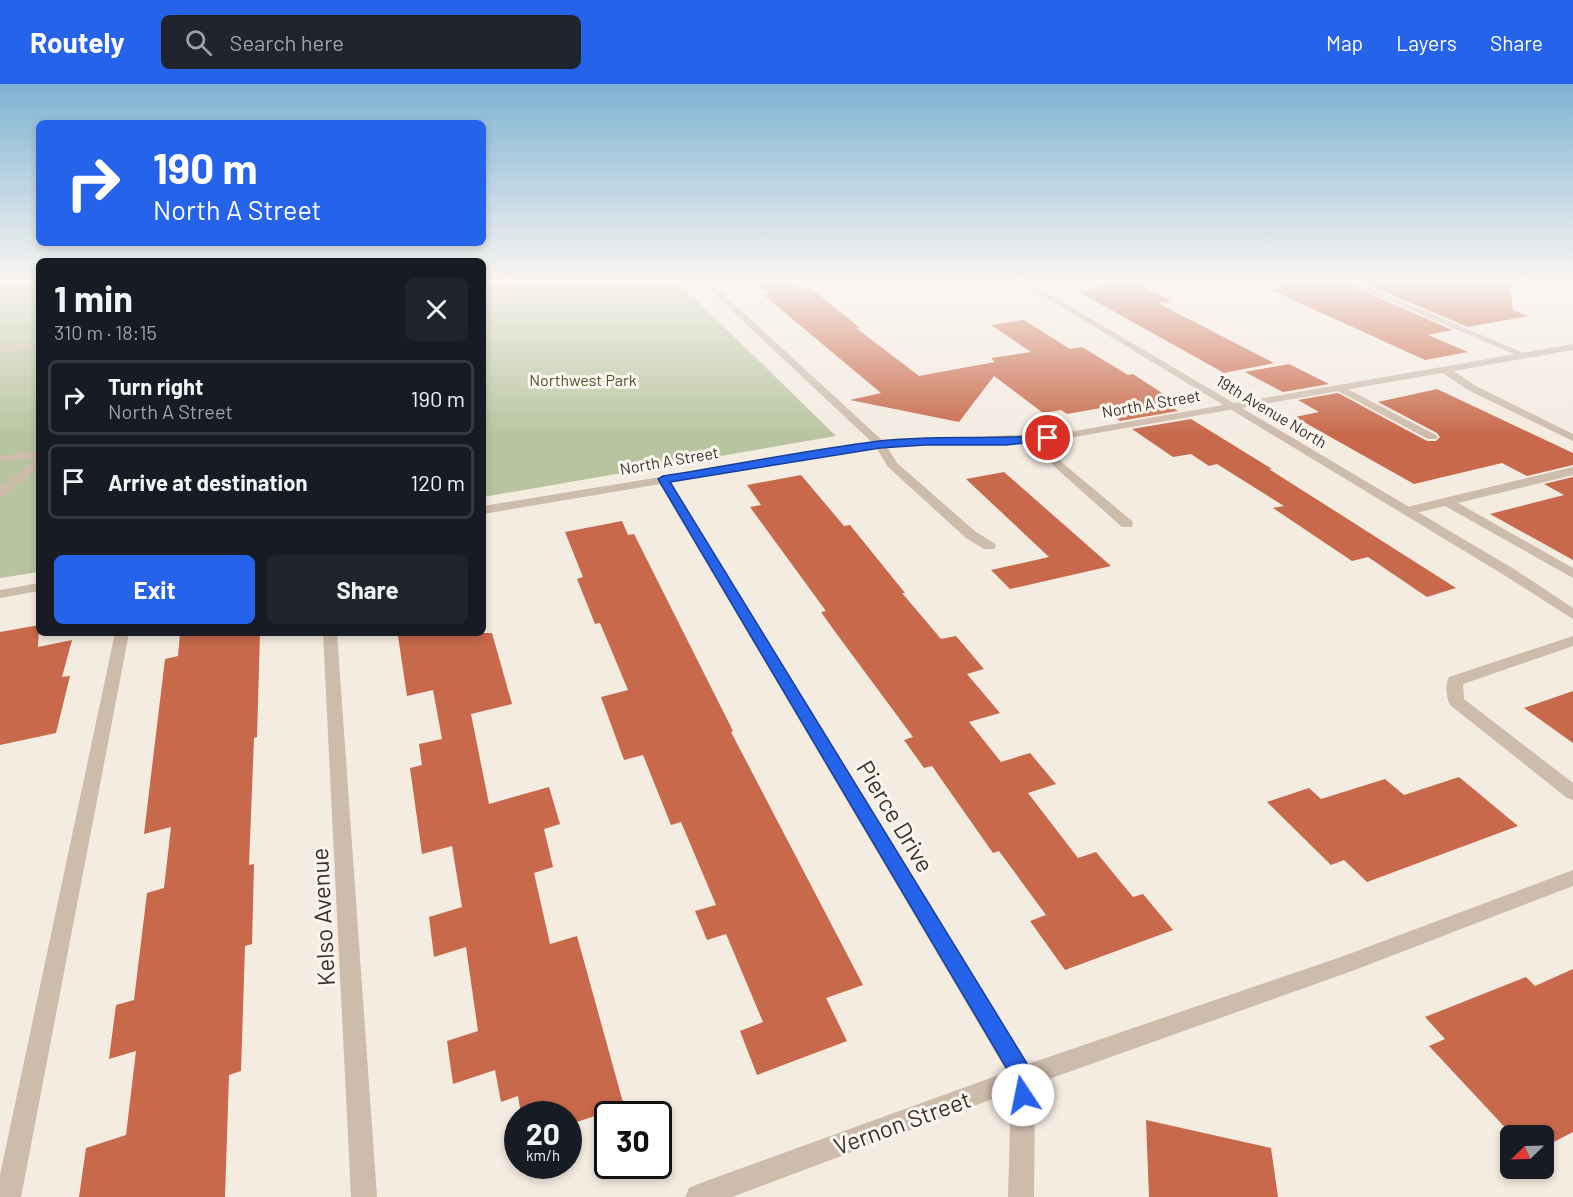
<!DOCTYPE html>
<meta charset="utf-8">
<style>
:root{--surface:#171b24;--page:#20242c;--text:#f1f3f6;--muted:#9ea1a6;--line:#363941;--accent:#2563eb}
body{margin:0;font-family:Barlow,sans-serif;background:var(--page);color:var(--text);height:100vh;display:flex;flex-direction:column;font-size:22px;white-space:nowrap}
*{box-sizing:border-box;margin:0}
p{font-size:20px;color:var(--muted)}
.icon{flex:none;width:33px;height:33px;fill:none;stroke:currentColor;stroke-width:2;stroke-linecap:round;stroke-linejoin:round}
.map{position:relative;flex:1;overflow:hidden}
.side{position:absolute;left:36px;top:174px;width:450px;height:378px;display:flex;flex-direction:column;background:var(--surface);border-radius:9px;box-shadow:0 3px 9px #0003}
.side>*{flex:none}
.hud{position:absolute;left:36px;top:36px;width:450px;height:126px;border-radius:9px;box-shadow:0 3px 9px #0003;background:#2563eb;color:#fff;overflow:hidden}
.needle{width:39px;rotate:247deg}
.fabs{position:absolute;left:1500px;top:1041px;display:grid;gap:12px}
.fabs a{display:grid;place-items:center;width:54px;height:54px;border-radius:9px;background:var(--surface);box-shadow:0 3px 9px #0003;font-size:30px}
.speed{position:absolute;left:504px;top:1017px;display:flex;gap:12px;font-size:30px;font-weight:700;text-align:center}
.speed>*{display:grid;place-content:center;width:78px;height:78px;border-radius:50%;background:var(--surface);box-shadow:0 3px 9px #0003;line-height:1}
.speed small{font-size:15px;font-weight:400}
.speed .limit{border:3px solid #111;border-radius:9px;background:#fff;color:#111}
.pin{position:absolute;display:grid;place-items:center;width:51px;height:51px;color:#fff;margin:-26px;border:3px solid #fff;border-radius:50%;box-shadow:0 2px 6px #0007}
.me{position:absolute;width:66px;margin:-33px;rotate:349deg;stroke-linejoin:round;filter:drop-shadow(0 0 4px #0008)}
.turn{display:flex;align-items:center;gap:21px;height:126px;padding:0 18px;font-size:27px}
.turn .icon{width:78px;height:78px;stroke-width:2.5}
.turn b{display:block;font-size:42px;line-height:51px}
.round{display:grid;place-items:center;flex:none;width:63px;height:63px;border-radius:9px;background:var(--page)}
.overview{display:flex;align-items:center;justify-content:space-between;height:102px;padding:0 18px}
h1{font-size:36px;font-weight:700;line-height:45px}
.cta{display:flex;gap:12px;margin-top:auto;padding:12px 18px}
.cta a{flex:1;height:69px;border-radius:9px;background:var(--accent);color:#fff;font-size:24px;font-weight:700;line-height:69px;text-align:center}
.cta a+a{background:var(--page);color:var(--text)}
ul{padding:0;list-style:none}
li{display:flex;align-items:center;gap:18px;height:75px;margin:0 12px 9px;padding:0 6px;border:3px solid var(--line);border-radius:9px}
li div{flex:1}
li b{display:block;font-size:22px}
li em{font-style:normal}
header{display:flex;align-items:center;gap:36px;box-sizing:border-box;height:84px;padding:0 30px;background:var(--accent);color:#fff}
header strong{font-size:28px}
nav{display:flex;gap:33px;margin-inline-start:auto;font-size:21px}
.search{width:420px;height:54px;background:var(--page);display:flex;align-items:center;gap:15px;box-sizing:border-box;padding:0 21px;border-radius:9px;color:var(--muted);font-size:22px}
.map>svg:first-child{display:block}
.green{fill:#b8c4a0}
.building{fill:#c8694b}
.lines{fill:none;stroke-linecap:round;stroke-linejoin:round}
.service{fill:#cdbbac;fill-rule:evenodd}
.minor{fill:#cdbbac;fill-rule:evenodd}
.tertiary{fill:#cdbbac;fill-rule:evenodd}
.route{fill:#2563eb;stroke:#184099;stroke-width:1.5}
.labels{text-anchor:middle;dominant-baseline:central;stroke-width:6;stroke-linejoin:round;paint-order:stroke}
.far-park-label{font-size:16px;fill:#4a5a2e;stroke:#fbf5ee}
.far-street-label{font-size:16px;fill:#3b302b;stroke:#fbf5ee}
.near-street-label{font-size:24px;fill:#3b302b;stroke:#fbf5ee}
</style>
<header>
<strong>Routely</strong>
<div class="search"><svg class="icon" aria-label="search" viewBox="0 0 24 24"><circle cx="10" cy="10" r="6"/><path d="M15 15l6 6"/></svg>Search here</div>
<nav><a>Map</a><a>Layers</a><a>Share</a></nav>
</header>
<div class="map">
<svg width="1573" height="1113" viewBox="0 0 1573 1113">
<rect width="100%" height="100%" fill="#f4ebe1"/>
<path class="green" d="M0 195H39V488L0 494Z
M483 195H675L836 352 483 413Z"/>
<path class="building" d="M750 195H787L801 205 811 204 860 244H856L919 292 995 278 991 274 1031 268 991 241 1024 236 1070 265 1082 263 1128 291 1133 290 1165 311 1156 313 1178 327 1120 337 1101 324 1067 330 1061 326 1043 329 994 292 959 338 850 316 881 309 790 233 764 211 769 210Z
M1263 195H1336L1452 246 1428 251 1468 268 1425 276 1271 206 1284 204Z
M1354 195H1510L1513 226 1529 232 1468 243Z
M1132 197 1171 217 1158 219 1274 279 1224 289 1079 208 1091 206 1087 204Z
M1289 280 1329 300 1283 308 1245 288Z
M1437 305 1573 369V381L1527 392 1502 379 1414 400 1295 333 1319 328 1298 316 1338 309 1427 357H1436L1440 353 1437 349 1378 318Z
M1191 335 1272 385H1269L1456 504 1427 513 1368 473 1352 477 1273 424 1284 422 1217 380 1209 382 1191 370 1173 373 1132 345Z
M1004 388 1111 482 1010 505 991 486 1049 473 966 395Z
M801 391 844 442 850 441 905 509H902L941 555 956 552 984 585 967 590 1000 629 969 638 1001 678 1030 669 1056 700 1028 709 1078 774 1096 768 1133 813 1143 810 1173 846 1065 886 1030 837 1046 831 999 767 993 769 932 682 924 684 904 656 913 653 836 549 821 528 826 527 750 423 761 421 747 401Z
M1573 393V476L1490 430 1564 411 1544 400Z
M622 437 628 451 634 450 733 647 731 648 863 901 826 914 847 957 757 991 740 947 763 938 726 850 707 856 695 827 716 821 681 738 671 741 643 671 624 676 601 613 628 606 600 539 595 540 577 495 583 493 565 448Z
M39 541 38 563 72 556 62 593 70 592 56 649 0 661V548Z
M180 549H260L257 653 254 654 249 781 254 780 252 860 245 862 241 987 229 991 225 1113H79L86 1064 126 1051 136 967 109 975 116 921 134 916 147 809 164 804 171 743 144 750 165 575 178 572Z
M414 549H492L512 620 471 630 489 720 549 703 560 740 544 745 553 783 534 789 550 860 577 852 624 1022 568 1041V1030H521L518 1012 501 1018 495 986 453 1000 447 957 478 947 466 863 434 873 429 833 462 823 452 762 422 770 410 684 422 681 419 660 442 655 433 606 407 612 398 552Z
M1573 607V659L1524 624Z
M1459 693 1518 742 1367 798 1344 776 1331 781 1267 718 1309 704 1321 715 1385 695 1404 711Z
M1573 885V1048L1544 1063V1052H1513L1429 962 1445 955 1425 933 1526 893 1535 902Z
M1146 1036 1271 1064 1278 1113H1149Z"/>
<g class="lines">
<path class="service" d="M39 259V265L0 268V262Z
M1441 284H1449L1476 302 1573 350V357L1468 306 1441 288Z
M1340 301 1436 351 1438 353 1436 355H1428L1336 306V302Z
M1033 352 1037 353 1065 381 1132 437 1133 440 1132 443H1122L1057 385 1027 355Z
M880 357 884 358 897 379 976 448 994 459 996 462 994 465H984L966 454 888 383 874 360Z
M39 367V373L0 378V372Z
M1573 383V391L1458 419 1573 484V494L1445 422 1407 431 1401 427 1403 424Z
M115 549H129L21 1113H0V1091Z"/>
<path class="minor" d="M698 195H707L884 358V362H876Z
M1015 195H1024L1514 485 1573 524V535L1504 491Z
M1338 195H1349L1531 272 1523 274Z
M663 391 669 395 1028 980 1341 873 1573 786V802L1352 887 1035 1000 1034 1113H1008L1011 1008 732 1113H685L689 1104 698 1100 1007 988 657 395Z
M323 549H337L377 1113H351Z
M1573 552V562L1463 600 1464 615 1573 699V716L1567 714 1450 621C1446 614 1445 600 1449 593Z"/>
<path class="tertiary" d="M1573 260V266L1063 355 880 363 483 430V422L880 357 1063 349Z
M39 373V382L4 412 0 413V403Z
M39 499V507L0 514V506Z"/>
</g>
<linearGradient id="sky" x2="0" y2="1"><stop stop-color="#7eb2d2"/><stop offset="0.56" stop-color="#faf6f2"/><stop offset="1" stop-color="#faf6f2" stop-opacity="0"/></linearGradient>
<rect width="1573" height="351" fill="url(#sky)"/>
<path class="route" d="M1048 351 1052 352V356L1006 361H925L880 364 670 398 1031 986C1035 996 1035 1008 1030 1018L1023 1021 1015 1018 1012 1011 1013 995 658 395 663 392C735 381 807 366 879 357 935 351 992 356 1048 351Z"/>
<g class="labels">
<g class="far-park-label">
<text x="583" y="295">Northwest Park</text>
</g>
<g class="far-street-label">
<text transform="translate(1151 319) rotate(-10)">North A Street</text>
<text transform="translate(1272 327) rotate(31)">19th Avenue North</text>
<text transform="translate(669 376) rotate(-10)">North A Street</text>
</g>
<g class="near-street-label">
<text transform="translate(896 732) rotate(59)">Pierce Drive</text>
<text transform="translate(322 833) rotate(-93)">Kelso Avenue</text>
<text transform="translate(902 1038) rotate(-20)">Vernon Street</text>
</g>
</g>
</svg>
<div class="fabs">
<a><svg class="needle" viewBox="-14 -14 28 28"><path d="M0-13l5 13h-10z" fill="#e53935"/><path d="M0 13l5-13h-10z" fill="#9ea1a6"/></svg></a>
</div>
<div class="speed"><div>20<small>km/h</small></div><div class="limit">30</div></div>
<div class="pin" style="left:1048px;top:354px;background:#d93025"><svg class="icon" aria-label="arrive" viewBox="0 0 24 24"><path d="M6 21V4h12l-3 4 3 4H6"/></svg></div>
<svg class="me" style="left:1023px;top:1011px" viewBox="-20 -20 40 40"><circle r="19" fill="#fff"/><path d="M0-13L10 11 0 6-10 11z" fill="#2563eb"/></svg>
<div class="hud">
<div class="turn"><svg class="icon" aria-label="right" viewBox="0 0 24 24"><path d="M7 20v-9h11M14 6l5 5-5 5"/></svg><div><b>190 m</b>North A Street</div></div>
</div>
<section class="side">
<div class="overview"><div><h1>1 min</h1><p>310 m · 18:15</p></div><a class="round"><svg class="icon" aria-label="close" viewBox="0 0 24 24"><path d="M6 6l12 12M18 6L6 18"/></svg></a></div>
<ul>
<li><svg class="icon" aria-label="right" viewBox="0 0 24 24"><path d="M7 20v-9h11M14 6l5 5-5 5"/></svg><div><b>Turn right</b><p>North A Street</p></div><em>190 m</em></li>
<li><svg class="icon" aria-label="arrive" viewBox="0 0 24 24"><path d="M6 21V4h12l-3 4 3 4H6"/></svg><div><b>Arrive at destination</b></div><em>120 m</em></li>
</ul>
<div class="cta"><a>Exit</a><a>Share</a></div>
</section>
</div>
